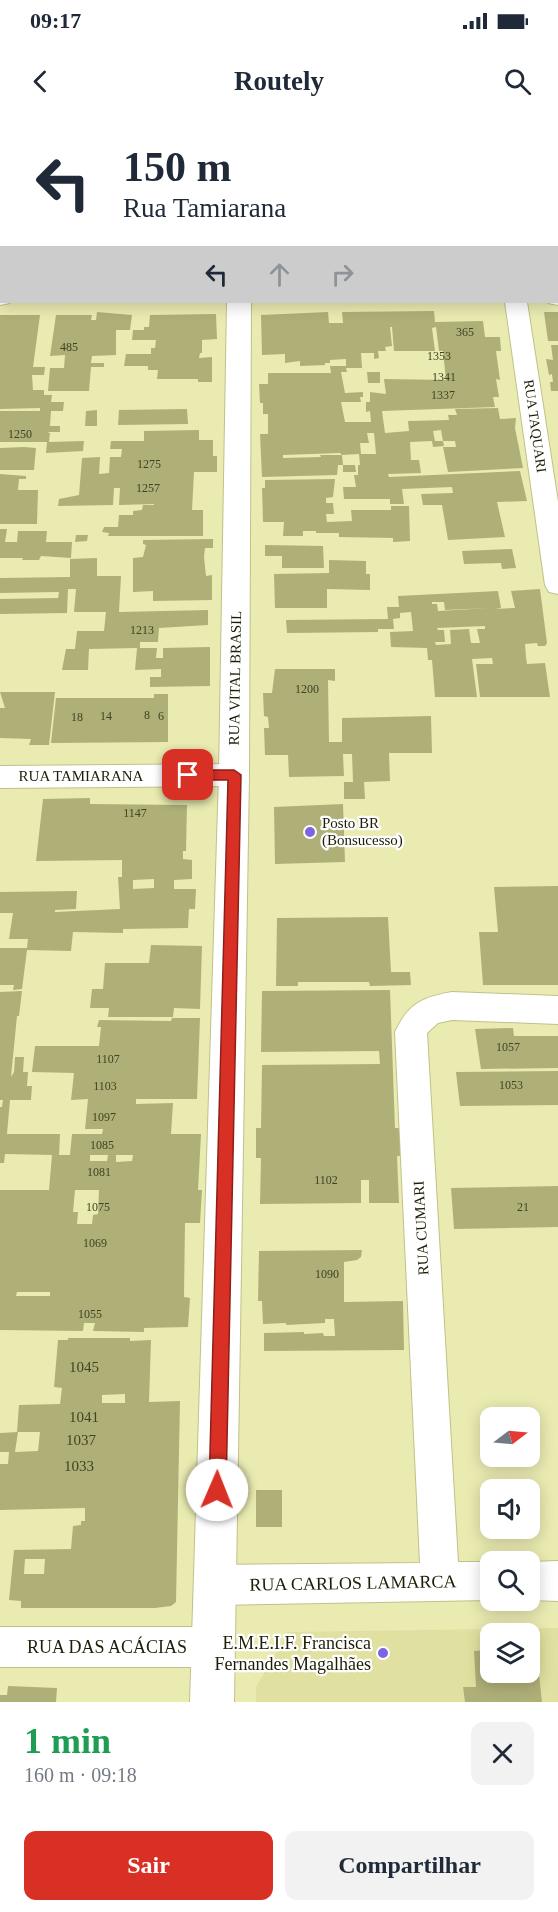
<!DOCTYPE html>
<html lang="pt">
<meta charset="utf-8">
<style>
:root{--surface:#fff;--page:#f2f2f3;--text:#1f2937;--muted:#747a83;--accent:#d93025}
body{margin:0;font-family:"Times New Roman",serif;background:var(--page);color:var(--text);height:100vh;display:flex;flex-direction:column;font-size:22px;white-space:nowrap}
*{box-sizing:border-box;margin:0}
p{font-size:20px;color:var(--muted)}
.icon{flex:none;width:33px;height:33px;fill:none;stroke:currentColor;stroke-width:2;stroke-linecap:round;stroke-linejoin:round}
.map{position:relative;height:1582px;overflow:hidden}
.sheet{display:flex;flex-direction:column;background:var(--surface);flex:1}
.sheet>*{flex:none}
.top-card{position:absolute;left:0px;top:0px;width:558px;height:183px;box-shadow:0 3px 15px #0003;background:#fff;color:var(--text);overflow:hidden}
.needle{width:39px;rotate:74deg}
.buttons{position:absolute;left:480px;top:1287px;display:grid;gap:12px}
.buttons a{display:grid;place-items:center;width:60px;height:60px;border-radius:12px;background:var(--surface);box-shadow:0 3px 15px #0003;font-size:30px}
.pin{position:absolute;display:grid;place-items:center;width:51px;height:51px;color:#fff;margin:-26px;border-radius:12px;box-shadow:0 3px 9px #0006}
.me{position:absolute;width:66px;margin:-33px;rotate:1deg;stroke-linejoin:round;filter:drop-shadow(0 0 4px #0008)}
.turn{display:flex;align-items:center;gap:21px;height:126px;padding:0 24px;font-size:27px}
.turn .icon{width:78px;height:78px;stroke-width:2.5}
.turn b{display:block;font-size:42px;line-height:51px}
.lanes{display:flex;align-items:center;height:57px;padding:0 24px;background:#0003;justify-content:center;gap:30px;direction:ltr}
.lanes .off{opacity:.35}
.round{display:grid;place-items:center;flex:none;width:63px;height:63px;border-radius:12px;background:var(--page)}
.head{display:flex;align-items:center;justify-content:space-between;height:102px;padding:0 24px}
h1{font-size:36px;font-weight:800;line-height:45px;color:#1e9e55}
.cta{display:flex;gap:12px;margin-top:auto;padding:12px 24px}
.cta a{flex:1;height:69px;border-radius:12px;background:var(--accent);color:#fff;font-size:24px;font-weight:800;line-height:69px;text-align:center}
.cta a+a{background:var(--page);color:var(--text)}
.status{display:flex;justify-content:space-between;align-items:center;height:42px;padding:0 30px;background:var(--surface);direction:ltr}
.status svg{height:16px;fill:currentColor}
header{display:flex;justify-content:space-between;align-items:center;height:78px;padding:0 24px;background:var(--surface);font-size:27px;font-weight:800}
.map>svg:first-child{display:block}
.built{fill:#e0e1a0;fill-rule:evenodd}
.building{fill:#afb078;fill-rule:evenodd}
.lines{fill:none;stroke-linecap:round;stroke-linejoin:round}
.lane-casing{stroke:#c0c189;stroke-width:2}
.street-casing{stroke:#c0c189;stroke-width:2}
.secondary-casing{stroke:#c0c189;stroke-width:2}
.lane{fill:#fff;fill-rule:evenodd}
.street{fill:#fff;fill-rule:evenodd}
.secondary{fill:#fff;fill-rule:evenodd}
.route{fill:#d93025;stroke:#8d1f18;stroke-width:1.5}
.poi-dot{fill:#7c65e0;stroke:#fff;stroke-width:2}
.labels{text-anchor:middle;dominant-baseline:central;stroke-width:4.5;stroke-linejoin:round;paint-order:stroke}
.number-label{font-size:12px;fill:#424224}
.far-street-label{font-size:14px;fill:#1e1e08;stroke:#fff}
.street-label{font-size:15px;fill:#1e1e08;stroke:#fff}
.poi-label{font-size:15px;fill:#1e1e08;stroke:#fff;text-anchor:start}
.near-number-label{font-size:15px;fill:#424224}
.near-street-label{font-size:18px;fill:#1e1e08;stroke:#fff}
.near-poi-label{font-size:18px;fill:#1e1e08;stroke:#fff;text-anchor:end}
</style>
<div class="status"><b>09:17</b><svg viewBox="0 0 49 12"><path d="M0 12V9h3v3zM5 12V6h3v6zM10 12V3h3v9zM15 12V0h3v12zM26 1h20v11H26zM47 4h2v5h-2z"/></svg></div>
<header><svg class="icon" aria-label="back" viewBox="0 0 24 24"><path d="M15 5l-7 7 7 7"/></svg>Routely<svg class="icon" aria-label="search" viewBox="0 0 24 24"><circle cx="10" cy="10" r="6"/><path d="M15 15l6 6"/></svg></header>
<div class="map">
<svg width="558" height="1582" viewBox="0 0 558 1582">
<rect width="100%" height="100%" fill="#eaebb1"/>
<path class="built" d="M558 1508V1582H256V1567L288 1512ZM490 1514H530V1552H490Z"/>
<path class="building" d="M434 191 435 202 483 201 485 217H500L501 231H496L500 260 496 259 499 277H493L495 287 382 291 385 313 409 311 408 301 449 300 448 295H457L455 289 498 288 500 299 516 298 515 308 523 348 448 352 443 327H456L455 321H443L441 310 433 311 435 321H443L444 326 433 327 432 321 410 322 411 340H419L421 353 388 354 389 357 520 351 527 381 497 382 505 417 448 420 442 385H423L421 374 453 373 452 367 402 369 404 384H390V379H344L343 367H356L354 355H358V345H360L359 334 342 335 343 345H338L337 355 262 357 260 314H268V294H263V283H260L259 264H268V253H331L330 246H346V239L330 240V243H325V245L300 246V241L285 243V234L262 235 261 195 328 192 329 203H343L342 192ZM390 207H392L394 231H435L432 208 436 207 439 231H443L446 260 384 259 386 274 370 272V282H366V292L370 291 371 302H345L341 282H361L360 277H363V272L345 273 341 252H347L346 248H362L361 233H374V239L379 238 378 231H386L385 227 392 226ZM367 313H374L376 334H361L360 323H369ZM340 333 342 335H320L321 337 283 338V335Z
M97 192 132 195 130 210H116V235L92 236 91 243H104V247H91L89 271H48L50 248H64L65 235 50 236 56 195H92L91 200H96Z
M544 192H558V221H548Z
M216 194 217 219 202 220V233H200L199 238 212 237V262H198V259H157L158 250H148V246H124L126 234H151V228H155L156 220H132L133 210H144V207H149L150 195Z
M0 195H40L33 247H45L44 255H32L33 270H44V275H52L51 282H64L63 291H51L50 306H60V312H47L50 313 49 322 84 321 83 331 46 333 47 322H0V291H40V288L0 289Z
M551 225H558V271H551L550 262H553L552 254 549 255 546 239 553 240Z
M367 252H380V263H368Z
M187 289 188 304 118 305 119 290Z
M97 290V306H85L86 291Z
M199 310V320H213V336H217V352H194L192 390H203V416H108L109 413 102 412 104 407H118L119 395H133V391L142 390 143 385H154V384L119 385 120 368H114L113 385 58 386 59 379 79 375 82 338 100 337 99 354 109 353 110 337H121L122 329H110L111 321H144V311Z
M24 327 36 328 34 350H0V328Z
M343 345H355L356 352H343Z
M0 354 26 356V359H19L18 370H38L37 404H0Z
M335 359 333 377 326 378V383H333L334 394H326L327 402 352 401 351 390H391V386H409L410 421 393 422V418L339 417V413H316V411H303V416H283L284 402H263L262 368H265V360Z
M0 409H7L5 422H17L18 411H47L46 422H72L71 438 41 436 39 440H22L23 438H0Z
M76 415H88L87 421 75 422Z
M213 419V428H205L204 437 206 456 212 455V480L153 481V471L133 472V438L143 437 146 425 143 424V420Z
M265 425 323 426 324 448H282V436H265Z
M512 429 516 448 502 449 501 443 464 444 462 431Z
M97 438V456H121L119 492 208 490V505L159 508 158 522H140V528H157L156 538H163V528L210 527V566L150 567V557H161V549L135 550 137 528 89 529 88 550H62L66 529H75L77 511H104L106 492H74L76 469H68L67 493 0 494V479L58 478 59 472 0 473V458L70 457V439Z
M329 440 366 441V454H370V470L327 469V488H275L274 454 329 453Z
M540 469 547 523 545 526H538L537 523 525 524 526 537 527 544 545 543 550 577H480L476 544H493L492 538 472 539 477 577H435L432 540H428L427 528 391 527 390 512 413 511 411 492 400 493V498L393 499 394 509H378V512L287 513 286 500 388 499 387 487H399L398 476 498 471 501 488 495 489 515 488 511 471ZM432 482H444L445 490 490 488 438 491 437 484H432ZM485 506V509H477L480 523H471L469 509 450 510 451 524 436 525 435 522H445L444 510H438L437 508Z
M275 549H335V561L328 560 329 622H342V598L431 596 432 633H389L390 661 364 662 365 679H344V662H353L352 634H343L344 656 289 657 288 635H265L264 608H269L268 597 264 596 263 573H272Z
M0 572H55L49 625H29L31 619 0 618V588H5Z
M154 574H168V622L51 623 56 578H154Z
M90 678V684L187 685 186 731H183V739L192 740V759L174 760V769H196L195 789H189L188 808 123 809V813L73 812 71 831 27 830 22 869 13 870 14 865H0V828H27L28 819H9L13 793H0V772L77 771 76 789 55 790V792L120 789 118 757H122V740L36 741 43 679ZM154 759V768L133 769V760Z
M343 684 345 742 275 744 274 687Z
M558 766V865H483L479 812H498L494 767Z
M388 797 391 852H410L411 865 370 866 369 862H298V866H276L277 798Z
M151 825 202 826 200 889 174 888 173 897H108L109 888H90L92 869H103L105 843H149Z
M390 870 395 1008H400L402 1036H397L399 1083H369V1060H361V1083L260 1084 261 1038H256V1008H261L262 945 380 944 379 931 261 932 262 871Z
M22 871 19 896H17L11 957 14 952 15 937H24L23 952H28L27 966H32L31 980H10L7 1014H60L59 1035H70L72 1014H102L103 1009H85L88 979 71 980 74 953 32 952 35 926H99L101 907H97L99 900 171 901 172 898H200L197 979H136V984L173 983 171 1014H201L198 1070H202L200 1103H185L184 1177 190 1178 188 1207 144 1208V1212L93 1211 95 1203H84L83 1211 0 1210V1070H49L52 1035 5 1034 4 1043H0V987H2L3 980H0V872ZM90 1035H108L107 1041H90ZM116 1035H133L132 1041 116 1042ZM75 1070H99L98 1094 93 1095 92 1104H77L78 1092H73ZM17 1172H50V1176H16Z
M513 908 514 916H558V948L481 949 475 909Z
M558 951V985L460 986 456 952Z
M558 1066V1107L454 1109 451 1068Z
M362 1130 361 1137 357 1140 344 1142V1182L403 1181 404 1230 264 1231V1213L304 1212V1214L323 1213 324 1216H335L334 1199H325V1203L286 1205V1203L263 1204 262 1181H258L259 1131Z
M68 1218H130V1221L151 1220 149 1282 180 1281 176 1482 171 1486 155 1488H21V1481L9 1480 14 1430 71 1429 73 1406 81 1405V1401H85V1388L0 1390V1344H8L9 1332H0V1313L18 1312 15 1332 38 1331 40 1312H17L19 1285 60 1284 62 1268 54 1267 58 1220H68ZM125 1274V1283H102V1275ZM25 1439H45L44 1454H24Z
M256 1370H282V1407H256Z
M530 1527H536L542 1582H465L463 1567H476L474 1531 490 1530V1552H530Z
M8 1566 57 1568 56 1582H0V1575H7Z"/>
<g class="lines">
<defs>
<path id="lane" d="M0 119H2L0 126Z"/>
<path id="street" d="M475 0H495V2H475Z
M0 171 2 182 10 183 0 185Z
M556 171 558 185 548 183 556 182Z
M505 182H527L558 382V474L549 472 545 465Z
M234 644 244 647 248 655 244 663 234 666 0 668V646Z
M452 872 558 876V904L452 900 438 903 427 913 458 1442H490V1480L215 1485 201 1479 195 1465 201 1451 215 1445 420 1443 395 912C408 884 422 877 452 872Z
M558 1441V1481L530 1480V1442Z
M0 1507H213L227 1513 233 1527 227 1541 213 1547H0Z"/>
<path id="secondary" d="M23 0H45L22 2Z
M230 0H252V2H230Z
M0 15H2L0 28Z
M227 182H251L249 655 234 1582H190L219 655Z"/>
</defs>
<use href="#lane" class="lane-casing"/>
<use href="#street" class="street-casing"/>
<use href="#secondary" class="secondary-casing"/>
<use href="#lane" class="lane"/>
<use href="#street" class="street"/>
<use href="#secondary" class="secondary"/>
</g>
<path class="route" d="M188 650H234L241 655 226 1370 223 1376 217 1378 211 1376 209 1370 228 660H188L181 655Z"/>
<g class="poi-dot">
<circle cx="310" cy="712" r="6"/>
<circle cx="383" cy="1533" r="6"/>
</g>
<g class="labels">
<g class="number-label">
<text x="465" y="212">365</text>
<text x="69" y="227">485</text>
<text x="439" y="236">1353</text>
<text x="444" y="257">1341</text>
<text x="443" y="275">1337</text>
<text x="20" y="314">1250</text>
<text x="149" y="344">1275</text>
<text x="148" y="368">1257</text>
<text x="142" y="510">1213</text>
<text x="307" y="569">1200</text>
<text x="147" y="595">8</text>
<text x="106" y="596">14</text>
<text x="161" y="596">6</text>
<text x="77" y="597">18</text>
<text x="135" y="693">1147</text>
<text x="508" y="927">1057</text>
<text x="108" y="939">1107</text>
<text x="511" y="965">1053</text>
<text x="105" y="966">1103</text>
<text x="104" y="997">1097</text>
<text x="102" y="1025">1085</text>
<text x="99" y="1052">1081</text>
<text x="326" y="1060">1102</text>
<text x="98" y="1087">1075</text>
<text x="523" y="1087">21</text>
<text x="95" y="1123">1069</text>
<text x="327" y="1154">1090</text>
<text x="90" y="1194">1055</text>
</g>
<g class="far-street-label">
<text transform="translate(535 306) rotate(82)">RUA TAQUARI</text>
</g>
<g class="street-label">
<text transform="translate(235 558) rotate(-89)">RUA VITAL BRASIL</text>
<text x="81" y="656">RUA TAMIARANA</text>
<text transform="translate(421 1108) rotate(-93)">RUA CUMARI</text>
</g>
<g class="poi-label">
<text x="322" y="703">Posto BR<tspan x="322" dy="17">(Bonsucesso)</tspan></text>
</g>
<g class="near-number-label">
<text x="84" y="1247">1045</text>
<text x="84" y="1297">1041</text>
<text x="81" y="1320">1037</text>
<text x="79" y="1346">1033</text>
</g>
<g class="near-street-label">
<text transform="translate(353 1463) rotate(-1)">RUA CARLOS LAMARCA</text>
<text x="107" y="1527">RUA DAS ACÁCIAS</text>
</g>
<g class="near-poi-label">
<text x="371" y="1523">E.M.E.I.F. Francisca<tspan x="371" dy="21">Fernandes Magalhães</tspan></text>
</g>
</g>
</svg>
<div class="buttons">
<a><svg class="needle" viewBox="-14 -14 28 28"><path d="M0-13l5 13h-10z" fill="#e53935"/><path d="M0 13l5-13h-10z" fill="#747a83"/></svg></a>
<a><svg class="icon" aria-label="sound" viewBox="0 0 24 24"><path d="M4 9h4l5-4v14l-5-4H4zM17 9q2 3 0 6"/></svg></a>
<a><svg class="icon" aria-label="search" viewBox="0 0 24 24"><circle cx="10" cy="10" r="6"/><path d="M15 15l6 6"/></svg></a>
<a><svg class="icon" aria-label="layers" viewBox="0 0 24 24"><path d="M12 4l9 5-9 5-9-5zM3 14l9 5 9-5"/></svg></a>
</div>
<div class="pin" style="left:188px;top:655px;background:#d93025"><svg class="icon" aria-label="arrive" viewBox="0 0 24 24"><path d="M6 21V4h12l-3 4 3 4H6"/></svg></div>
<svg class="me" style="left:217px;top:1370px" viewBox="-20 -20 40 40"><circle r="19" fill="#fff"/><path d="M0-13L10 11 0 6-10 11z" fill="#d93025"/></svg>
<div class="top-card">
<div class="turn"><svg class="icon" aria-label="left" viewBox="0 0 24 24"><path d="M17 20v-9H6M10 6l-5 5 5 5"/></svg><div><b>150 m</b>Rua Tamiarana</div></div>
<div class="lanes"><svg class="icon" aria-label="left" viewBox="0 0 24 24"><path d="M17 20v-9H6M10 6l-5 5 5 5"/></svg><svg class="icon off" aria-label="ahead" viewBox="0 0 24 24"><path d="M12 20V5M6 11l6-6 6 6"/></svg><svg class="icon off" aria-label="right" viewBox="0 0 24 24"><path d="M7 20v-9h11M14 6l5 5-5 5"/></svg></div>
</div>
</div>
<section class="sheet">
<div class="head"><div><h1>1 min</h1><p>160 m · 09:18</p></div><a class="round"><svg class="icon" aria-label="close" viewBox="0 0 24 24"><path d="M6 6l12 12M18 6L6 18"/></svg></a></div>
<div class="cta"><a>Sair</a><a>Compartilhar</a></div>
</section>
